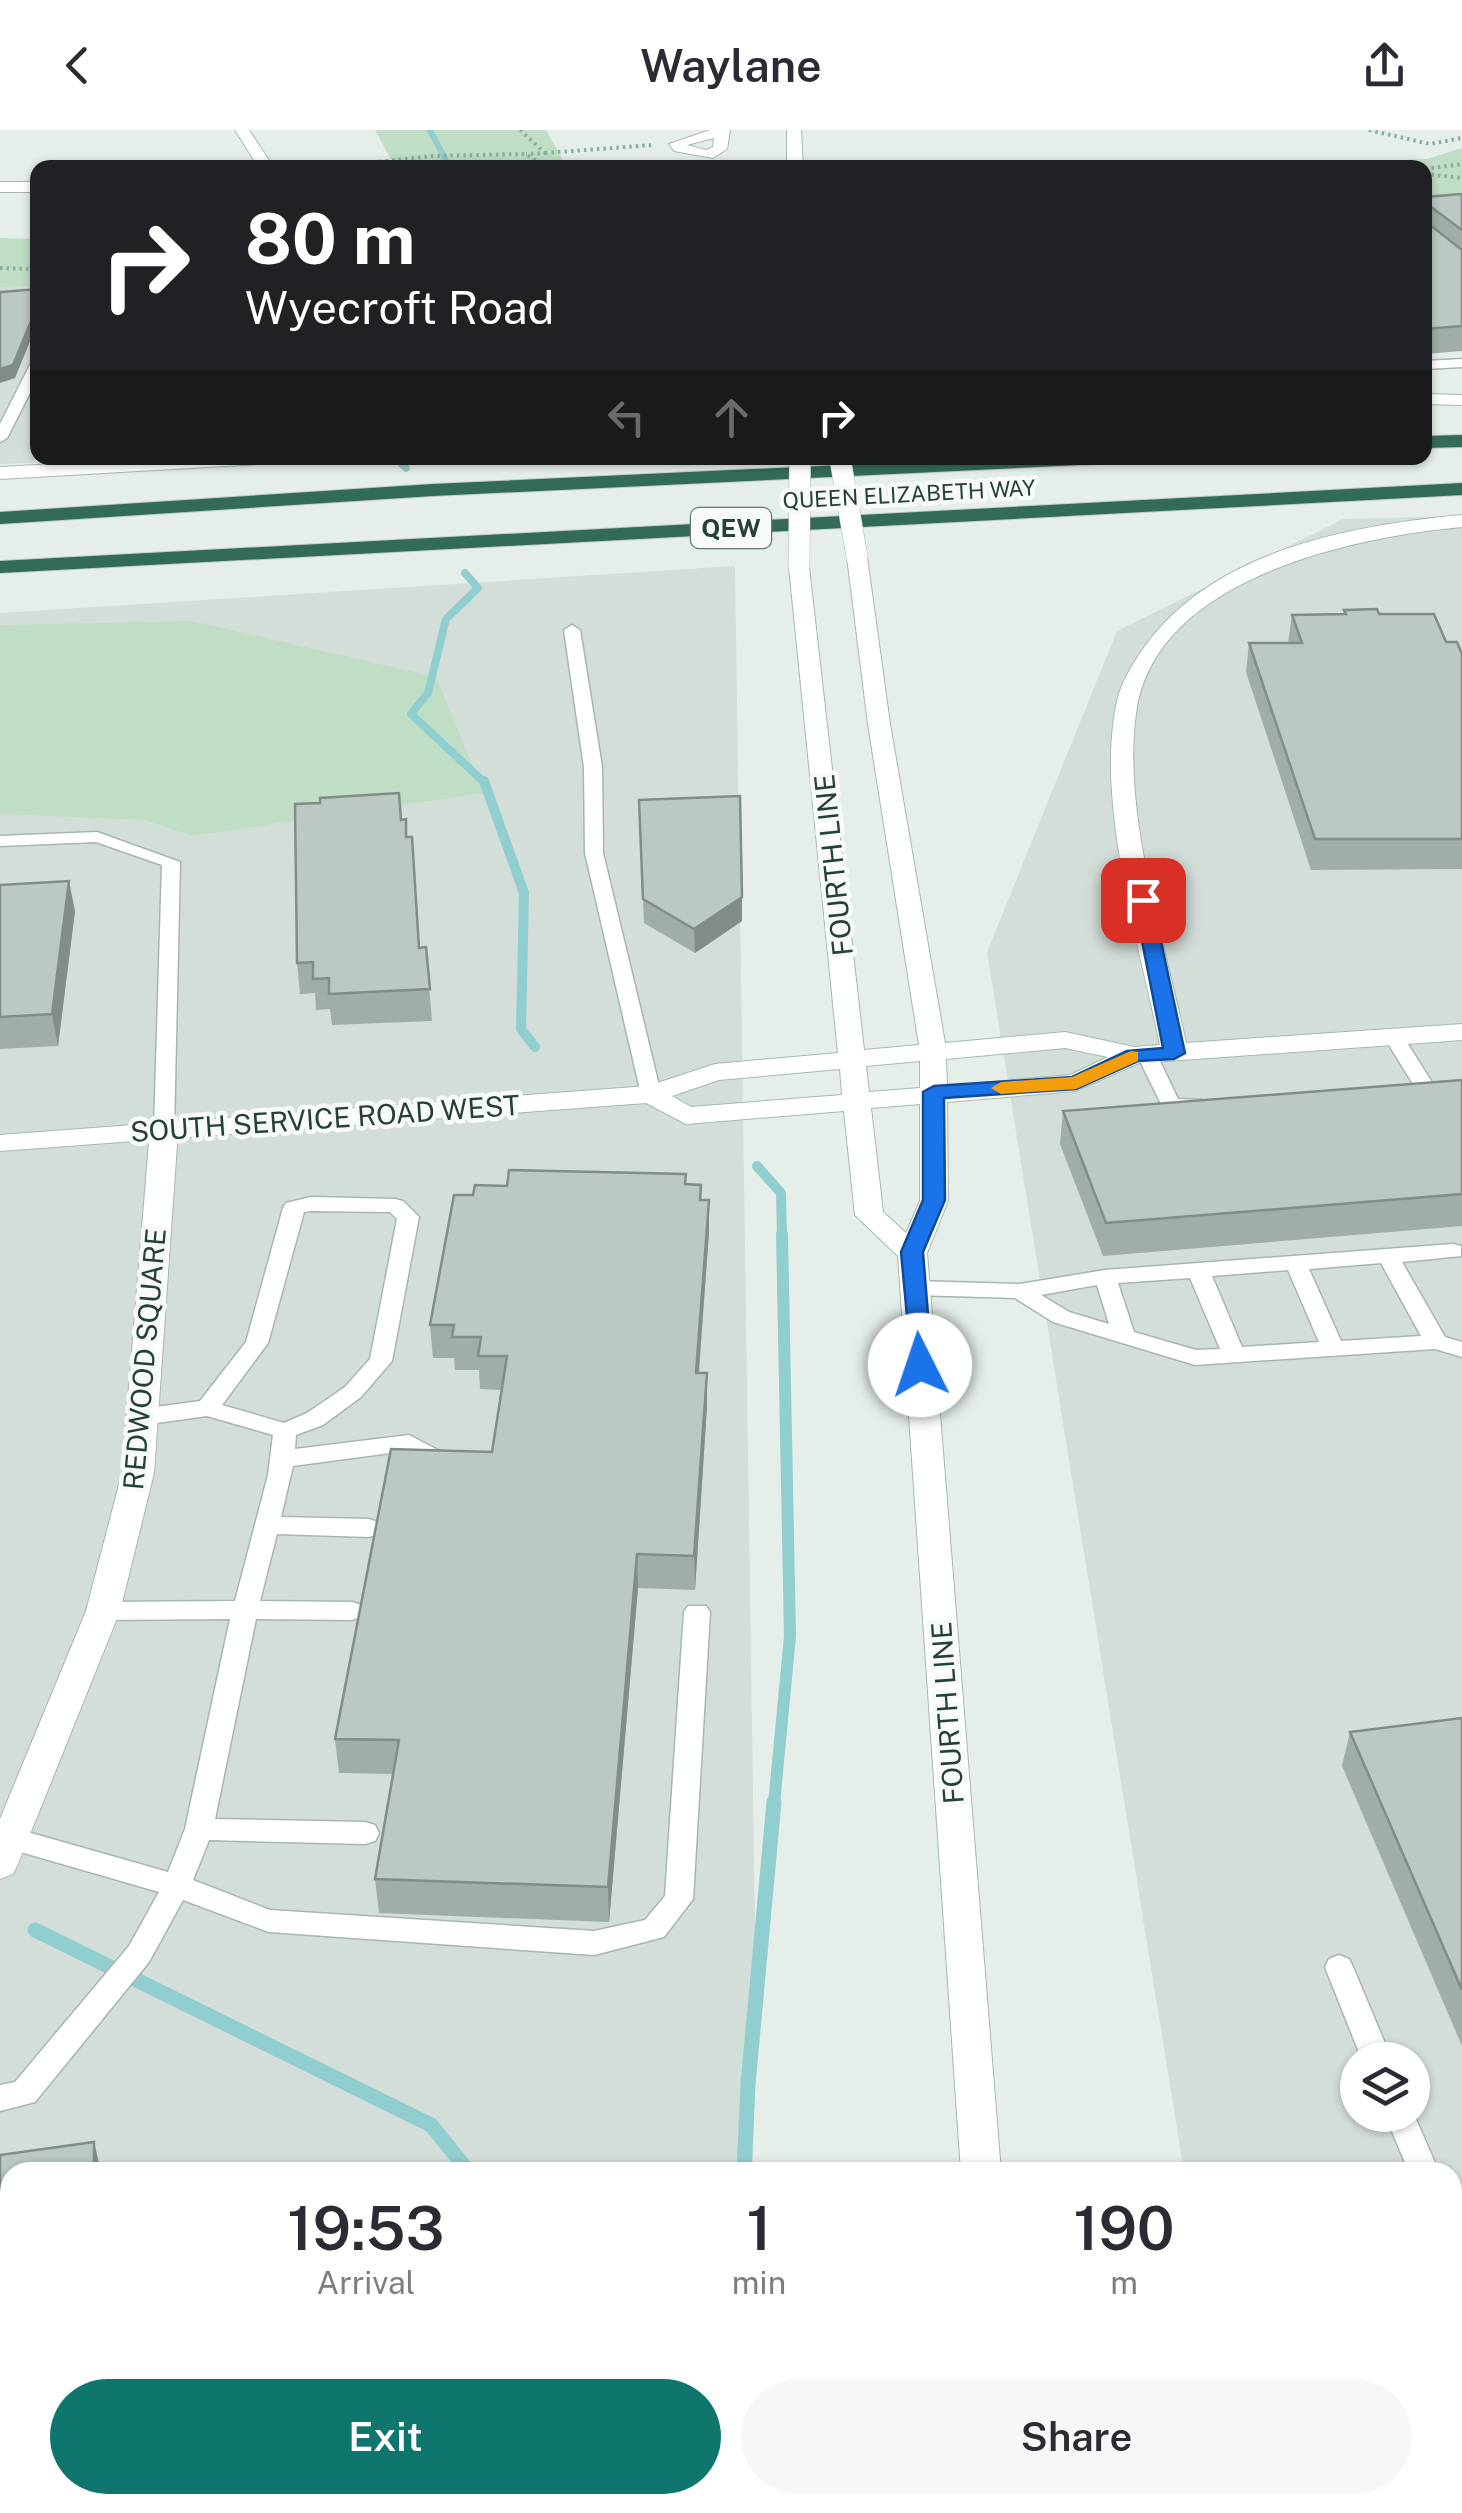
<!DOCTYPE html>
<style>
:root{--surface:#fff;--page:#f7f7f7;--text:#2b2b33;--muted:#7c7c81;--accent:#0f766e}
body{margin:0;font-family:"Public Sans",sans-serif;background:var(--page);color:var(--text);height:100vh;display:flex;flex-direction:column;font-size:38px;white-space:nowrap}
*{box-sizing:border-box;margin:0}
p{font-size:32px;color:var(--muted)}
.icon{flex:none;width:55px;height:55px;fill:none;stroke:currentColor;stroke-width:2;stroke-linecap:round;stroke-linejoin:round}
.map{position:relative;flex:1;overflow:hidden}
.details{position:absolute;left:0px;top:2032px;width:1462px;height:352px;display:flex;flex-direction:column;background:var(--surface);border-radius:30px 30px 0 0;box-shadow:0 2px 8px #0004}
.details>*{flex:none}
.top-card{position:absolute;left:30px;top:30px;width:1402px;height:305px;border-radius:20px;box-shadow:0 2px 8px #0004;background:#202124;color:#fff;overflow:hidden}
.controls{position:absolute;left:1340px;top:1912px;display:grid;gap:20px}
.controls a{display:grid;place-items:center;width:90px;height:90px;border-radius:50%;background:var(--surface);box-shadow:0 2px 8px #0004;font-size:50px}
.pin{position:absolute;display:grid;place-items:center;width:85px;height:85px;color:#fff;margin:-42px;border-radius:20px;box-shadow:0 5px 15px #0006}
.me{position:absolute;width:110px;margin:-55px;rotate:356deg;stroke-linejoin:round;filter:drop-shadow(0 0 8px #0008)}
.turn{display:flex;align-items:center;gap:35px;height:210px;padding:0 50px;font-size:45px}
.turn .icon{width:130px;height:130px;stroke-width:2.5}
.turn b{display:block;font-size:70px;line-height:85px}
.lanes{display:flex;align-items:center;height:95px;padding:0 50px;background:#0003;justify-content:center;gap:50px;direction:ltr}
.lanes .off{opacity:.35}
.eta{display:flex;justify-content:space-evenly;align-items:center;height:170px;text-align:center}
.eta b{font-size:60px;font-weight:600;line-height:70px}
.action{display:flex;gap:20px;margin-top:auto;padding:20px 50px}
.action a{flex:1;height:115px;border-radius:60px;background:var(--accent);color:#fff;font-size:40px;font-weight:600;line-height:115px;text-align:center}
.action a+a{background:var(--page);color:var(--text)}
header{display:flex;justify-content:space-between;align-items:center;height:130px;padding:0 50px;background:var(--surface);font-size:45px;font-weight:600}
.map>svg:first-child{display:block}
.built{fill:#d4ded8;fill-rule:evenodd}
.green{fill:#c0dec5}
.lines{fill:none;stroke-linecap:round;stroke-linejoin:round}
.stream-far4{stroke:#91ced0;stroke-width:6}
.stream-far3{stroke:#91ced0;stroke-width:8}
.stream-far2{stroke:#91ced0;stroke-width:10}
.stream-far1{stroke:#91ced0;stroke-width:12}
.stream{stroke:#91ced0;stroke-width:15}
.lane-casing{stroke:#a8b6af;stroke-width:3}
.street-casing{stroke:#a8b6af;stroke-width:2}
.secondary-casing{stroke:#a5b9b0;stroke-width:2}
.highway-casing{stroke:#c2cac6;stroke-width:2}
.path{stroke:#88b09f;stroke-width:4;stroke-dasharray:2.5 4;stroke-linecap:butt}
.lane{fill:#fff;fill-rule:evenodd}
.street{fill:#fff;fill-rule:evenodd}
.secondary{fill:#fff;fill-rule:evenodd}
.highway{fill:#326b58;fill-rule:evenodd}
.secondary-bridge-casing{stroke:#a5b9b0;stroke-width:22;stroke-linecap:butt}
.secondary-bridge{stroke:#fff;stroke-width:21}
.wall{fill:#a1ada7}
.shaded-wall{fill:#838d88}
.building{fill:#bbc9c2;stroke:#838d88;stroke-width:2.5}
.route{fill:#1a73e8;stroke:#114b97;stroke-width:2.5}
.slow{fill:#f59e0b}
.labels{text-anchor:middle;dominant-baseline:central;stroke-width:9;stroke-linejoin:round;paint-order:stroke}
.far-street-label{font-size:22px;fill:#254035;stroke:#f7faf8}
.shield{fill:#f7faf8;stroke:#647870;stroke-width:2.5}
.shield-label{font-size:25px;font-weight:bold;fill:#254035}
.street-label{font-size:28px;fill:#254035;stroke:#f7faf8}
</style>
<header><svg class="icon" aria-label="back" viewBox="0 0 24 24"><path d="M15 5l-7 7 7 7"/></svg>Waylane<svg class="icon" aria-label="share" viewBox="0 0 24 24"><path d="M12 15V3M7 8l5-5 5 5M5 13v7h14v-7"/></svg></header>
<div class="map">
<svg width="1462" height="2383" viewBox="0 0 1462 2383">
<rect width="100%" height="100%" fill="#e6eee9"/>
<path class="built" d="M37 156 38 323 33 333 0 334V157Z
M1462 386V2383H1240L1238 2375H1452V2042H1184L987 822 1117 501 1343 389ZM1358 1930H1412V1985H1358Z
M735 436 756 1867 753 2042H10V2375H747L746 2383H0V483Z"/>
<path class="green" d="M375 0H546L567 37H395Z
M1462 18V71L1425 73V38H1259L1427 29Z
M0 108 37 109V156L0 157Z
M192 491 436 547 484 663 192 706 145 690 0 684V495Z"/>
<g class="lines">
<path class="stream-far4" d="M430 0 450 38"/>
<path class="stream-far3" d="M396 328 406 338
M465 443 478 458 446 489 428 563 411 584 485 653"/>
<path class="stream-far2" d="M484 651 524 763 521 899 535 917
M757 1036 781 1063 782 1107"/>
<path class="stream-far1" d="M774 1674 790 1506 782 1104"/>
<path class="stream" d="M35 1800 431 1995 469 2042
M744 2042 748 1954 774 1672"/>
<defs>
<path id="lane" d="M38 229V247L7 308 0 312V294L31 233Z
M1462 229V237L1425 239V231Z
M572 495 580 500 602 637 603 723 661 964 651 970 641 964 585 723 584 637 564 500Z
M97 702 180 732 174 1000 164 1006 154 1000 162 735 96 712 0 716V706Z
M1394 901 1401 903 1433 954 1430 958H1416L1413 954 1384 907Z
M1147 919 1157 925 1178 969 1202 970 1205 974 1202 978 1164 980 1137 925Z
M311 1067 395 1069 403 1071 419 1087 392 1231 361 1267 323 1295 296 1305 295 1319 409 1305 451 1327 455 1333 443 1341 405 1321 293 1336 281 1387 369 1389 378 1392 381 1398 378 1404 369 1407 277 1404 260 1471 352 1472 361 1475 365 1481 361 1487 352 1490 256 1489 215 1689 365 1692 375 1695 379 1703 375 1711 365 1714 209 1710 193 1750 270 1780 594 1801 645 1790 665 1766 684 1482 688 1476H706L710 1482 693 1769 664 1807 594 1825 269 1802 183 1770 149 1832 35 1972 0 1981V1955L15 1952 129 1816 159 1762 0 1716V1701L10 1697 168 1742 185 1699 230 1489 103 1490 94 1487 90 1481 94 1475 103 1472 235 1471 268 1345 273 1305 207 1286 142 1295 130 1287 142 1279 200 1271 246 1212 283 1078 286 1073ZM311 1081 390 1082 397 1089 370 1229 345 1257 307 1283 284 1293 222 1275 268 1213 304 1082Z
M1453 1114 1461 1116V1126L1402 1132 1445 1207 1462 1212V1227L1435 1219 1195 1235 1053 1192 1015 1168 915 1165 904 1158 915 1151 1020 1154 1105 1140ZM1381 1133 1421 1206 1341 1211 1309 1139ZM1288 1140 1319 1212 1242 1217 1212 1146ZM1190 1148 1220 1219 1196 1220 1134 1202 1118 1153ZM1097 1155 1109 1194 1069 1182 1041 1165Z
M1339 1825 1349 1829 1353 1837 1392 1930H1362L1325 1837 1329 1829Z
M1412 1980 1439 2042H1409L1385 1985H1412Z
M1452 2098 1462 2102V2149L1452 2146Z
M1462 2165V2195L1452 2197V2167Z"/>
<path id="street" d="M235 0H249L274 38H259Z
M710 0H730L727 19 713 28 674 21 669 14ZM714 8 713 17 706 20 687 15Z
M0 52H38V62H0Z
M164 992 178 1000 154 1343 120 1481 18 1734 13 1744 0 1749V1689L86 1481 122 1343 150 1000Z"/>
<path id="secondary" d="M787 0H801L803 38H787Z
M1425 264 1462 265V275L1425 274Z
M169 328H268L259 334 0 349V337Z
M1462 385V397C1354 407 1160 447 1137 577 1120 677 1165 814 1186 913L1462 894V910L1139 933 1075 961 947 972 948 1071 927 1123 1001 2042H961L898 1126 855 1085 844 981 686 994 646 973 0 1021V1005L648 956 715 934 838 923 789 437 799 431 809 437 864 920 919 915 868 594 847 427 857 421 867 427 890 594 945 913 1065 902 1134 917 1160 915C1140 816 1096 675 1116 576 1120 553 1133 533 1146 515 1215 420 1352 395 1462 385ZM1065 918 1108 927 1070 945 947 956 946 929ZM920 931V958L869 962 866 936ZM840 939 842 965 691 977 672 966 719 950ZM920 974V1071L906 1103 883 1082 871 978Z
M984 2375H1030V2383H984Z"/>
<path id="highway" d="M1462 305V317L1425 318V306Z
M992 328H1110L1101 334 433 366 0 394V382L433 354Z
M1462 353V365L0 443V431Z"/>
</defs>
<use href="#lane" class="lane-casing"/>
<use href="#street" class="street-casing"/>
<use href="#secondary" class="secondary-casing"/>
<use href="#highway" class="highway-casing"/>
<path class="path" d="M520 0 545 23 526 24
M1369 0 1430 14 1462 8
M545 23 653 15
M321 38 432 26 526 24 547 38
M1425 39 1462 34
M1425 44 1462 48
M0 138 38 139"/>
<use href="#lane" class="lane"/>
<use href="#street" class="street"/>
<use href="#secondary" class="secondary"/>
<use href="#highway" class="highway"/>
<defs>
<path id="secondary-bridge" d="M840 328 857 427
M799 437 800 328"/>
</defs>
<use href="#secondary-bridge" class="secondary-bridge-casing"/>
<use href="#secondary-bridge" class="secondary-bridge"/>
</g>
<path class="wall" d="M1462 64V221L1425 224V67Z
M1344 480 1379 484 1446 512 1462 524V739L1311 740 1246 542 1249 513H1288L1292 485 1343 484Z
M639 670 742 791 695 823 644 793Z
M402 690 407 707 420 818 426 817 432 891 332 895 330 879 316 880 315 863 300 864 297 833Z
M0 755 75 781 58 916 0 919Z
M1462 950V1096L1103 1126 1060 1014 1063 981Z
M686 1054 701 1070 709 1102 699 1243 707 1276 695 1460 638 1458 609 1792 379 1783 375 1749 393 1644 339 1643 335 1609 492 1322 502 1260 480 1259 479 1240H455L454 1228H433L430 1195 473 1065Z
M1462 1588V1916L1342 1636 1350 1602Z
M94 2012 100 2038 10 2042V2373L0 2374V2025Z"/>
<path class="shaded-wall" d="M1426 77H1431L1427 100Z
M38 174V192L15 248 0 253V239Z
M69 751 75 781 58 916 52 884Z
M742 767V791L695 823 694 799Z
M709 1070V1102L696 1276V1243Z
M707 1243V1276L695 1460 694 1426Z
M637 1424 638 1458 609 1792 608 1757Z
M94 2012 100 2038V2042H94Z"/>
<path class="building" d="M1462 64V100L1431 77H1426V92L1462 120V196L1425 199V67Z
M38 159V174L13 235 0 239V163L1 162Z
M1377 479 1379 484H1434L1446 512H1457L1462 524V709H1315L1249 513H1302L1292 485 1346 484 1344 480Z
M399 663 401 690 406 689V707H412L419 818 426 817 430 859 329 864V848L313 849V832L297 833 295 674 320 673V668Z
M740 666 742 767 694 799 643 769 639 670Z
M69 751 52 884 0 887V755Z
M1462 950V1064L1106 1093 1063 981Z
M509 1040 686 1044 685 1054 701 1055 700 1070H709L696 1243H707L694 1426 637 1424 608 1757 375 1749 399 1610 335 1609 391 1319 492 1322 507 1226H478L481 1207H452L454 1195H430L454 1065H473L475 1055 507 1056Z
M1462 1588V1860L1350 1602Z
M94 2012V2042H10V2346L0 2348V2025Z"/>
<path class="route" d="M1143 764 1152 770 1185 923 1174 929 1138 931 1076 959 944 968 945 1070 923 1122 932 1235 929 1240H912L901 1122 923 1070V962L934 956 1072 947 1127 921 1163 918 1134 770Z"/>
<path class="slow" d="M1131 921 1138 922V931L1076 959 1001 964 991 958 1001 952 1072 947Z"/>
<g class="labels">
<g class="far-street-label">
<text transform="translate(909 364) rotate(-3)">QUEEN ELIZABETH WAY</text>
</g>
<rect class="shield" x="691" y="378" width="80" height="40" rx="8"/>
<g class="shield-label">
<text x="731" y="398">QEW</text>
</g>
<g class="street-label">
<text transform="translate(833 735) rotate(-96)">FOURTH LINE</text>
<text transform="translate(325 988) rotate(-4)">SOUTH SERVICE ROAD WEST</text>
<text transform="translate(144 1229) rotate(-85)">REDWOOD SQUARE</text>
<text transform="translate(947 1583) rotate(-94)">FOURTH LINE</text>
</g>
</g>
</svg>
<div class="controls">
<a><svg class="icon" aria-label="layers" viewBox="0 0 24 24"><path d="M12 4l9 5-9 5-9-5zM3 14l9 5 9-5"/></svg></a>
</div>
<div class="pin" style="left:1143px;top:770px;background:#d93025"><svg class="icon" aria-label="arrive" viewBox="0 0 24 24"><path d="M6 21V4h12l-3 4 3 4H6"/></svg></div>
<svg class="me" style="left:920px;top:1235px" viewBox="-20 -20 40 40"><circle r="19" fill="#fff"/><path d="M0-13L10 11 0 6-10 11z" fill="#1a73e8"/></svg>
<div class="top-card">
<div class="turn"><svg class="icon" aria-label="right" viewBox="0 0 24 24"><path d="M7 20v-9h11M14 6l5 5-5 5"/></svg><div><b>80 m</b>Wyecroft Road</div></div>
<div class="lanes"><svg class="icon off" aria-label="left" viewBox="0 0 24 24"><path d="M17 20v-9H6M10 6l-5 5 5 5"/></svg><svg class="icon off" aria-label="ahead" viewBox="0 0 24 24"><path d="M12 20V5M6 11l6-6 6 6"/></svg><svg class="icon" aria-label="right" viewBox="0 0 24 24"><path d="M7 20v-9h11M14 6l5 5-5 5"/></svg></div>
</div>
<section class="details">
<div class="eta">
<div><b>19:53</b><p>Arrival</p></div>
<div><b>1</b><p>min</p></div>
<div><b>190</b><p>m</p></div>
</div>
<div class="action"><a>Exit</a><a>Share</a></div>
</section>
</div>
